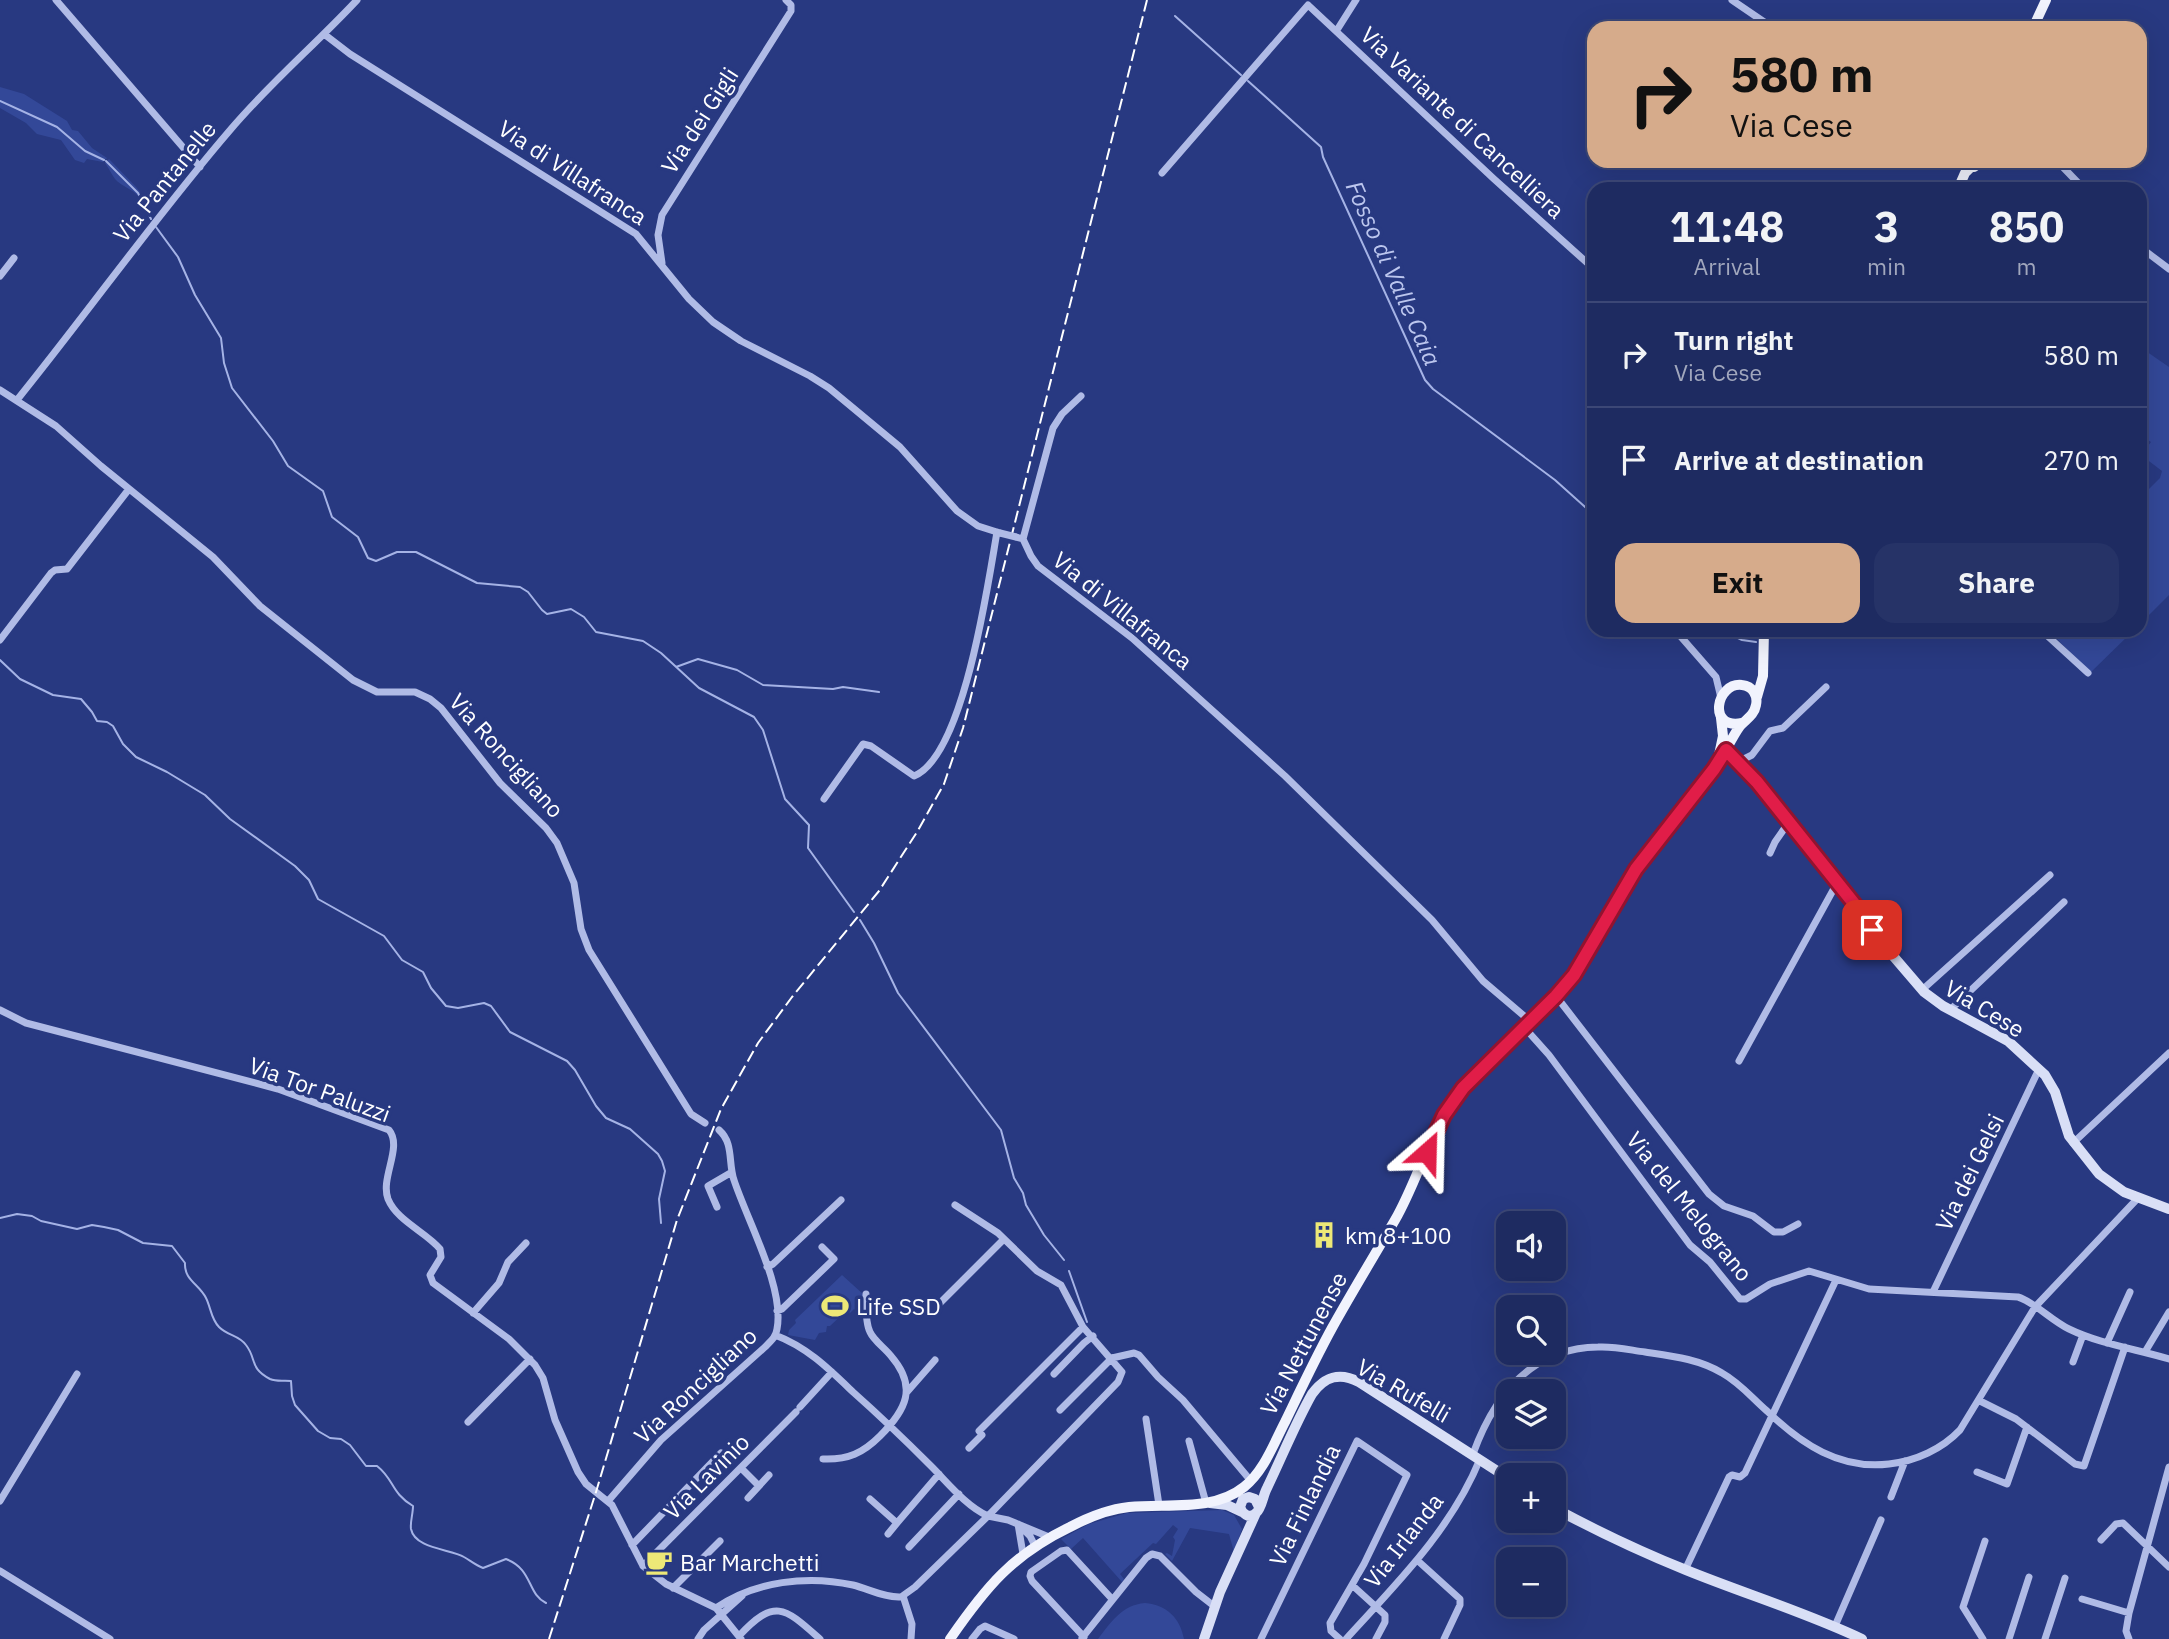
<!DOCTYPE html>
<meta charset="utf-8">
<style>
:root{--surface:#1e2b61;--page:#263367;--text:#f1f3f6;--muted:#a1a7bd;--line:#3c4776;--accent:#d6ab8b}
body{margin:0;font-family:"IBM Plex Sans",sans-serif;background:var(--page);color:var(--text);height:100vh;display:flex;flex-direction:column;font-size:26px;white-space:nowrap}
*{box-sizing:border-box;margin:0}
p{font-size:23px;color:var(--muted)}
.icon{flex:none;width:38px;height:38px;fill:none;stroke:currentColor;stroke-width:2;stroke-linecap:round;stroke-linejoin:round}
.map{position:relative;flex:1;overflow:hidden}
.panel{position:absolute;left:1587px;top:182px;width:560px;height:455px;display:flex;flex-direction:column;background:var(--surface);border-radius:21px;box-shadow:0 7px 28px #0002,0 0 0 2px var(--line)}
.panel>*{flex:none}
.hud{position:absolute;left:1587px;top:21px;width:560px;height:147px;border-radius:21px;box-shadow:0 7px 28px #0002,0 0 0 2px var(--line);background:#d6ab8b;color:#111;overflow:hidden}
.tools{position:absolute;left:1496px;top:1211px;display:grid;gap:14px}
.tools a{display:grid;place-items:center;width:70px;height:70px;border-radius:14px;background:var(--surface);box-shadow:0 7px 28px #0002,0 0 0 2px var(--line);font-size:35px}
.pin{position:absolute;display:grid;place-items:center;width:60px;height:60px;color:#fff;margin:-30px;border-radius:14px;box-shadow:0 4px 10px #0006}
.me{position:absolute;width:77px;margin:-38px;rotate:25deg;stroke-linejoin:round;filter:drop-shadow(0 0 5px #0008)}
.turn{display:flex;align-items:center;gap:24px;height:147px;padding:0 28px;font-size:32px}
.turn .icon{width:91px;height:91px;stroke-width:2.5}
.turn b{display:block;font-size:49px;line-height:60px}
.eta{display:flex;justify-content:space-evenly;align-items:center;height:119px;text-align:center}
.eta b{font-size:42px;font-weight:700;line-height:49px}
.primary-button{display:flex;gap:14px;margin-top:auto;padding:14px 28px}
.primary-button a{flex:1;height:80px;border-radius:21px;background:var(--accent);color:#111;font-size:28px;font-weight:700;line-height:80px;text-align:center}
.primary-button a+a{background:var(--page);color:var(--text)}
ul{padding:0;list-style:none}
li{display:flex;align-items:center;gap:21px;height:105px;padding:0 28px;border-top:2px solid var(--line)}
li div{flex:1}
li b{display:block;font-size:26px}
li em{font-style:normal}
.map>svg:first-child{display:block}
.green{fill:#334898}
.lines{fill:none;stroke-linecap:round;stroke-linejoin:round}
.stream{stroke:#a5b3e6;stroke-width:2}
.street{stroke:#b0bbe6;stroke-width:7}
.secondary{stroke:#d9dff6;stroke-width:10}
.primary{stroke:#f1f3fd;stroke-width:10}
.rail{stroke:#fff;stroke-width:2;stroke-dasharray:12 5;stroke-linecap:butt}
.street-bridge{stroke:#b0bbe6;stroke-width:7}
.route-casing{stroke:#92132f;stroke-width:18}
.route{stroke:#e11d48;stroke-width:12}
.labels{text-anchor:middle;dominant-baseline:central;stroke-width:7;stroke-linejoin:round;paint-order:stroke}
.street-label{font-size:23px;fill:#fff;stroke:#283981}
.poi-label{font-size:23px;fill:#fff;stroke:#283981;text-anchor:start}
.water-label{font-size:24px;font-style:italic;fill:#bcc6ee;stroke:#283981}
</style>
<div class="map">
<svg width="2169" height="1639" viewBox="0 0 2169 1639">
<rect width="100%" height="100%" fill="#283981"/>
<path class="green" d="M0 87 24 94 67 121 72 130 78 131 92 148 107 158 103 162 87 159 84 163 75 160 61 140 37 134 26 123 0 108Z
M109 159 136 187 140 192 139 197C133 189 121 186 115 179 111 174 109 168 105 163Z
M2140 347 2169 367V595L2140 624V498L2160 478 2162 471 2141 455 2151 442 2140 435Z
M2066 630H2134L2090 673 2057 639Z
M842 1275 863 1294 864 1303 856 1311 854 1309 850 1313 847 1310 830 1326H827L826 1332 819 1333 815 1340 788 1335 789 1330 796 1323 795 1320Z
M1222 1510 1234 1515 1242 1529 1234 1552 1229 1534 1190 1528 1172 1561 1165 1554 1167 1553 1172 1556 1175 1540 1173 1537 1178 1529 1173 1525 1156 1544 1153 1543 1120 1574 1124 1579 1122 1582 1083 1538 1071 1549 1061 1539 1089 1524 1127 1513Z
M1145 1603C1167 1605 1180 1618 1184 1639H1098C1111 1622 1122 1605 1145 1603Z"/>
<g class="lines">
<path class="stream" d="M1175 16 1241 75
M1248 81 1321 147 1323 157 1425 380 1433 389 1555 480 1594 515
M0 101 57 127 85 151 104 160
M106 161 138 193 151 219
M156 227 178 257 195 295 221 338 224 363 232 388 273 441 288 466 323 491 332 517 358 537 368 558 376 561 397 552H416L477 583 520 587 528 592 542 610 547 614 571 609 584 617 596 632 643 641 661 653 699 688 754 717 763 730 785 799 809 825 808 848 854 912
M1722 630 1742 640 1756 642
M0 660 20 679 53 695 81 699 92 712 97 721 107 722 113 726 123 744 136 757 167 772 205 795 230 819 295 866 309 880 318 899 384 936 402 960 423 972 431 988 446 1006 458 1008 484 1003 491 1006 510 1032 567 1061 575 1070 596 1106 606 1118 630 1129 658 1154 662 1161 665 1171 659 1199 661 1223
M676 667 698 659 737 670 763 685 833 689 843 687 879 692
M860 920 874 943 898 993 1001 1130 1014 1178 1023 1193 1026 1205 1044 1235 1064 1260
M0 1218 17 1214 32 1216 41 1221 77 1229 92 1225 104 1227 118 1230 143 1243 172 1246 185 1263C184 1280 199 1284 206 1298 211 1308 211 1319 219 1327 228 1336 239 1335 246 1345 257 1359 249 1368 270 1379 277 1382 284 1380 291 1381L292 1396 295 1405 318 1431 330 1438 341 1439 350 1445 366 1466H377C394 1479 391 1493 413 1506 413 1514 410 1522 411 1529 415 1549 451 1549 464 1557 471 1561 475 1565 483 1568L506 1559C533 1569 527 1594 546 1603
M1069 1271 1087 1322"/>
<path class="street" d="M56 0 200 167
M1732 0 1773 28
M1337 30 1356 0
M324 34 350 54 636 234 689 299 713 322 741 341 810 376 829 388 900 447 957 511 978 526 1000 533
M2057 161 2084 189
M1162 173 1308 5 1494 179 1594 269
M2140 247 2169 269
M662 263 658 235 662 215 791 11V5L786 0
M0 276 14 258
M0 390 56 426 101 466 213 557 260 606 353 680 377 692H415L430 699 441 708 500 783 546 828 557 843 574 883 581 929 589 950 691 1114 705 1123
M17 400C89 311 156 216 231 129 270 83 316 44 357 0
M1016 537 1023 539 1031 556 1038 566 1132 638 1285 776 1432 920 1483 981 1530 1021
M1023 539 1053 428 1062 414 1081 396
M1675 630 1716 677 1721 698
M2041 630 2088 673
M0 640 51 573 55 570 67 569 129 489
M1738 762 1752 755 1770 731 1783 728 1826 687
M824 799 863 744 871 746 914 776C964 756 988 583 997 532
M1770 853 1775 842 1789 822
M1922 990 2050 875
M1556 996 1709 1194 1724 1206 1753 1216 1774 1232H1783L1798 1224
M0 1010 26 1023 278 1089 389 1130C403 1147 380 1178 388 1199 397 1221 426 1232 440 1249L441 1257 430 1275 433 1283 509 1339 535 1365 543 1378 555 1420 578 1472 586 1484 612 1505 643 1566 666 1584 716 1608 741 1639
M1950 1010 2064 902
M1524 1027 1549 1055 1690 1245 1710 1262 1740 1299H1746L1770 1284 1809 1271 1869 1289 2018 1297C2033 1301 2052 1321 2069 1329 2100 1344 2136 1349 2169 1359
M1739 1061 1837 883
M2073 1143 2169 1053
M717 1207 708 1186 732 1172
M767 1267 773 1264 841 1200
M1933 1292 2039 1069
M940 1303 1004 1239
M777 1311 782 1309 834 1259 822 1247
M473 1313 499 1283 508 1262 526 1243
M775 1335C807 1347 829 1369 853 1392 880 1416 906 1441 931 1466 948 1483 966 1506 988 1516L1118 1382 1122 1372 1083 1327 1061 1285 1037 1271 998 1233 955 1205
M2107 1343 2130 1292
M2145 1352 2169 1312
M1112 1358 1134 1353 1139 1355 1158 1377 1183 1400 1251 1481
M2073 1362 2083 1335
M1054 1374 1084 1343 1093 1336
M907 1392 935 1360
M1980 1401 2016 1419 2075 1464 2084 1466 2125 1347
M800 1407 832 1372
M1060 1410 1112 1358
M1146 1419 1159 1505
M468 1422 530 1359
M1189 1441 1206 1503
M969 1448 982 1435 979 1431 1083 1327
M1473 1454C1494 1396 1531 1348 1598 1347 1614 1346 1630 1350 1645 1352 1672 1356 1699 1359 1722 1373 1740 1383 1752 1398 1767 1411 1801 1444 1840 1470 1889 1464 1916 1461 1942 1449 1960 1430L2035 1307 2138 1198
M823 1459C848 1460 863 1453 880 1436 906 1410 918 1387 891 1356 885 1348 874 1341 870 1332 865 1322 866 1305 866 1294
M741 1468 759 1486
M1977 1472 2007 1484 2027 1427
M1891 1497 1905 1461
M748 1498 769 1475
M870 1499 897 1523 939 1474
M609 1500 661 1440 765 1347C771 1341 776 1337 777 1329 785 1288 747 1220 734 1180 728 1163 734 1143 719 1130
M0 1501 77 1374
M1018 1524 1023 1554
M1021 1527 1030 1536 1035 1546
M888 1534 897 1523
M2101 1540 2116 1524 2123 1523 2169 1567
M632 1545 721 1453
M909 1547 959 1494
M1417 1560 1460 1599V1605L1444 1639
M643 1566 796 1412
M1685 1570 1729 1477 1732 1475 1740 1477 1745 1473 1836 1280
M0 1571 110 1639
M1352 1585 1385 1615V1622L1376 1639
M673 1588 720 1541
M903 1596 912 1624 911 1639
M2082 1599 2129 1613
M716 1608C755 1581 808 1575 853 1585 869 1589 885 1598 901 1597L915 1587 988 1516 1008 1520 1049 1537
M1835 1626 1881 1520
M739 1636C775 1597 785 1608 820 1639
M1084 1637 1032 1581 1030 1576 1031 1572 1061 1551 1067 1550 1112 1599
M1082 1638 1146 1558 1152 1554 1160 1556 1196 1592 1214 1606
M698 1639 704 1630 742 1596
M972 1639 980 1629 985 1626 1014 1639
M1261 1639 1357 1441 1407 1475 1364 1564 1330 1623 1331 1631 1340 1639
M1346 1639C1397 1583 1451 1530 1480 1459
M1983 1639 1963 1607 1985 1541
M2009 1639 2029 1577
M2045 1639 2065 1578
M2129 1639 2126 1631 2129 1613 2169 1467"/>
<path class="secondary" d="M1726 750 1757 782 1862 914 1882 943 1924 992 1943 1006 2008 1041 2045 1075 2055 1092 2069 1136 2099 1174 2124 1192 2169 1209
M1210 1503 1227 1505 1242 1512
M1259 1507 1255 1499 1249 1497 1243 1499 1240 1507C1242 1513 1249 1520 1256 1513 1262 1508 1263 1495 1267 1488 1282 1457 1295 1424 1312 1394 1325 1376 1340 1372 1359 1382L1508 1478
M1554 1508C1597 1531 1641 1552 1686 1570 1745 1594 1805 1612 1862 1639
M1204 1639 1220 1592 1256 1513"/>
<path class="primary" d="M2033 28 2046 0
M1962 161 1968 166 1974 167 1982 161
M1958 189 1965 173 1971 167
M1757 697 1763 676 1764 630
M1719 755 1723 736 1721 718
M950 1639C986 1587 1012 1555 1070 1527 1089 1517 1109 1509 1129 1507 1167 1503 1213 1512 1244 1487 1264 1471 1274 1443 1285 1422 1300 1391 1315 1359 1332 1328 1352 1292 1374 1256 1395 1220 1418 1180 1429 1133 1457 1095 1491 1050 1540 1020 1574 975 1595 947 1608 914 1626 884 1641 858 1661 836 1680 812 1693 796 1707 780 1719 762 1726 751 1732 737 1740 726 1746 719 1754 716 1756 705 1758 696 1753 686 1742 685 1716 682 1707 730 1742 723"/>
<path class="rail" d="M549 1639 596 1492 677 1220 721 1109 758 1043 792 997 879 891 917 832 944 784 963 728 1147 0"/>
<path class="street-bridge" d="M1000 533 1016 537"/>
</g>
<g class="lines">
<defs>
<path id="route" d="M1427 1152 1444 1115 1463 1088 1556 996 1574 975 1636 869 1714 769 1726 750 1757 782 1860 911 1872 930"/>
</defs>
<use href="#route" class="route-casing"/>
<use href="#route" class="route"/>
</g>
<defs>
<symbol id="building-bare" viewBox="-9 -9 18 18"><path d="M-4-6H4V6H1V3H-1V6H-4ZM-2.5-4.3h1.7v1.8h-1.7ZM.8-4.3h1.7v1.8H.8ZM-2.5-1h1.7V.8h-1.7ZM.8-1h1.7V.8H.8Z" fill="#ede877" stroke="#283981" stroke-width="2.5" paint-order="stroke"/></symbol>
<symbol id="stadium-bare" viewBox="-9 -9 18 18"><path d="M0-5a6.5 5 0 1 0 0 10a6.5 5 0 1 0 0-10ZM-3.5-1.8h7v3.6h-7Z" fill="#ede877" stroke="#283981" stroke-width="2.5" paint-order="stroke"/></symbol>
<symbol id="cafe-bare" viewBox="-9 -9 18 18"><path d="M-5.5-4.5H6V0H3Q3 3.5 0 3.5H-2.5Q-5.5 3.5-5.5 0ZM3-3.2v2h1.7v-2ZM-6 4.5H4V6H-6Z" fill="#ede877" stroke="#283981" stroke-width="2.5" paint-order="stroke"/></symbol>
</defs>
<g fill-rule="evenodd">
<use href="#building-bare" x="1305" y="1216" width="38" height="38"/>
<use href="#stadium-bare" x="816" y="1287" width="38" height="38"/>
<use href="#cafe-bare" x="640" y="1543" width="38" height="38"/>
</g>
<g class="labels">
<g class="street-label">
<text transform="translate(699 120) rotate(-57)">Via dei Gigli</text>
<text transform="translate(1463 122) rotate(43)">Via Variante di Cancelliera</text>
<text transform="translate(573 172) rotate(33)">Via di Villafranca</text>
<text transform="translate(164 181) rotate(-51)">Via Pantanelle</text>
<text transform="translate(1123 610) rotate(39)">Via di Villafranca</text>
<text transform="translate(507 755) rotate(48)">Via Roncigliano</text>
<text transform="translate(1985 1008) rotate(31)">Via Cese</text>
<text transform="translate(320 1089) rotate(20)">Via Tor Paluzzi</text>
<text transform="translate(1969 1172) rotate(-64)">Via dei Gelsi</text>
<text transform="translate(1690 1206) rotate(51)">Via del Melograno</text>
<text transform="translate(1303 1343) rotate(-62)">Via Nettunense</text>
<text transform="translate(695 1385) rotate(-43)">Via Roncigliano</text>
<text transform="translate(1404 1390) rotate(30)">Via Rufelli</text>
<text transform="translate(706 1476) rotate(-45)">Via Lavinio</text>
<text transform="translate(1304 1505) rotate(-64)">Via Finlandia</text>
<text transform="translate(1403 1540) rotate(-52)">Via Irlanda</text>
</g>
<g class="poi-label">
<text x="1345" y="1235">km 8+100</text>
<text x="856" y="1306">Life SSD</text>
<text x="680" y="1562">Bar Marchetti</text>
</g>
<g class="water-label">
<text transform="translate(1394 273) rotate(66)">Fosso di Valle Caia</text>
</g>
</g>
</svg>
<div class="tools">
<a><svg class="icon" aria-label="sound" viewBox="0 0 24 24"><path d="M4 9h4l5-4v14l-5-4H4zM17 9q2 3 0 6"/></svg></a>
<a><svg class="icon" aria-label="search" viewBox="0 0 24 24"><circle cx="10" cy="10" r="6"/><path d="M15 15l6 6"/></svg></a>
<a><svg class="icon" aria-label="layers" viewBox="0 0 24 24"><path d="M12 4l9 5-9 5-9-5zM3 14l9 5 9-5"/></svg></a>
<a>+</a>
<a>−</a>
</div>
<div class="pin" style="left:1872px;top:930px;background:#d93025"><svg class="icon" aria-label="arrive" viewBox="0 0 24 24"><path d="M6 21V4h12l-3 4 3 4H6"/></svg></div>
<svg class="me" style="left:1427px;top:1152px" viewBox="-20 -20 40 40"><path d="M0-17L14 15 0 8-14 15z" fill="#e11d48" stroke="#fff" stroke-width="4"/></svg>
<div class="hud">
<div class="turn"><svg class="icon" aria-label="right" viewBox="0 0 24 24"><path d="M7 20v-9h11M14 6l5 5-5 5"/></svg><div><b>580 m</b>Via Cese</div></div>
</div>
<section class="panel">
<div class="eta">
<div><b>11:48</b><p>Arrival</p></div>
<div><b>3</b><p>min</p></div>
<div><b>850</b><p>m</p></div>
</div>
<ul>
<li><svg class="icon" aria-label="right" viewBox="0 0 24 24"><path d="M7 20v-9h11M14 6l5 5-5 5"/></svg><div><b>Turn right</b><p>Via Cese</p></div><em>580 m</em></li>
<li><svg class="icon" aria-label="arrive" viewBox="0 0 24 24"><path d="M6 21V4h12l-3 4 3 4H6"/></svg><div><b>Arrive at destination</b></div><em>270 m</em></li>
</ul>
<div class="primary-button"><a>Exit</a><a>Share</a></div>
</section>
</div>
